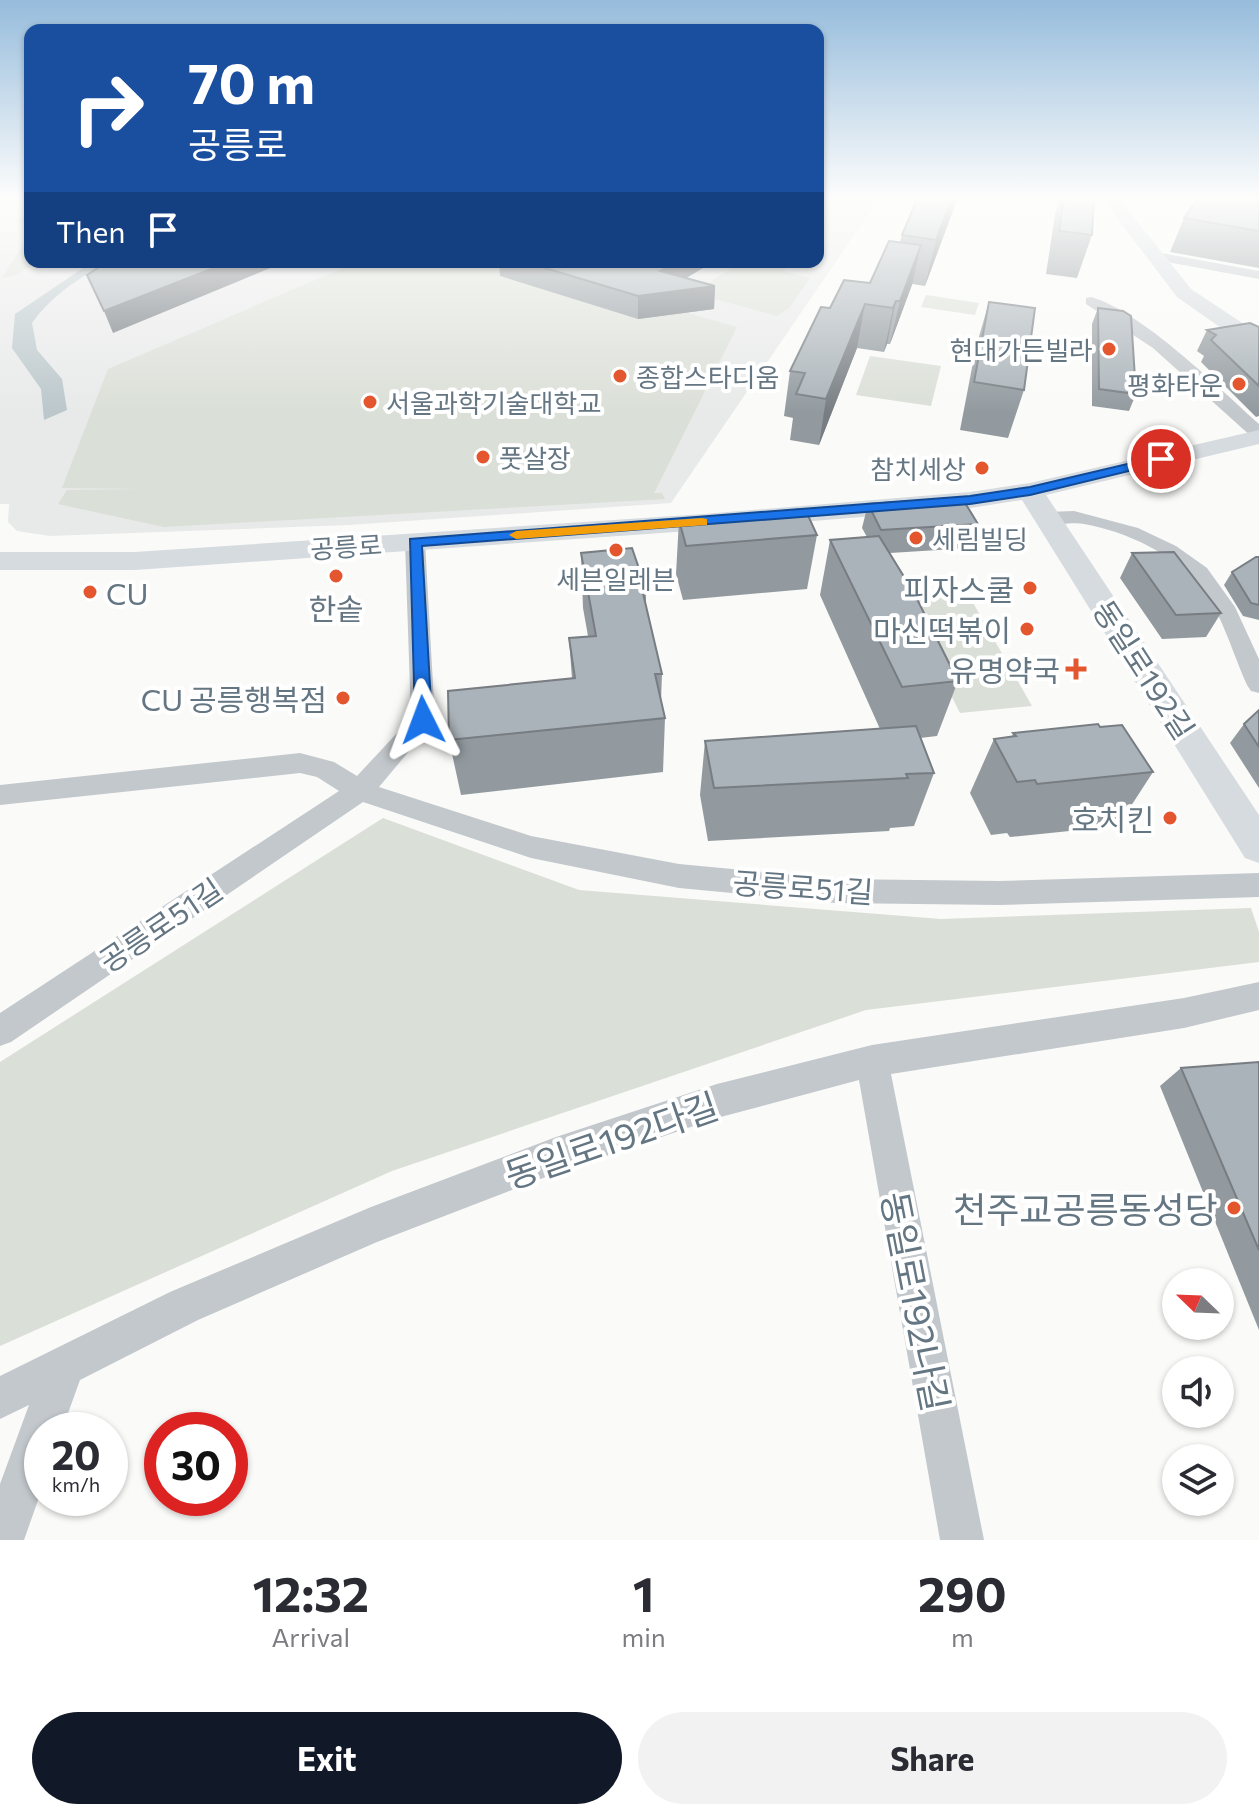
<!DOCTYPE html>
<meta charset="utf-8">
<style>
:root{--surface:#fff;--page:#f2f2f3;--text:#2b2b33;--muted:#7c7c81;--accent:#111827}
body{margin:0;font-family:Commissioner,"Noto Sans KR",sans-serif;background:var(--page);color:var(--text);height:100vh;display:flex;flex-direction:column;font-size:30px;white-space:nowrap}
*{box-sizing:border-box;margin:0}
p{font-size:26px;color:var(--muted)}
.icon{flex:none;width:44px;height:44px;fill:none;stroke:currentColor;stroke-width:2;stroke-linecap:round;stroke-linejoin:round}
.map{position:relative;height:1540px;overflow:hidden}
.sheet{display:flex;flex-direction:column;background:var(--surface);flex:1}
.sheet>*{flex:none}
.guide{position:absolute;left:24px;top:24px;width:800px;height:244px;border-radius:16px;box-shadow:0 2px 6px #0004;background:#1a4fa0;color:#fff;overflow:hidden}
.needle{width:52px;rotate:293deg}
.controls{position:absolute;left:1162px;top:1268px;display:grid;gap:16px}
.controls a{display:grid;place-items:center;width:72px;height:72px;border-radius:50%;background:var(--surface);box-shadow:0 2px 6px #0004;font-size:40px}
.speed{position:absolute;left:24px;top:1412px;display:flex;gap:16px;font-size:40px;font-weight:700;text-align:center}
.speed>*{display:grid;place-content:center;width:104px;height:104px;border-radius:50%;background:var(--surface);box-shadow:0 2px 6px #0004;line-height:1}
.speed small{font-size:20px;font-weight:400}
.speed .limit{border:12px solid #d22;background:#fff;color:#111}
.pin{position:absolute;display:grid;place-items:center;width:68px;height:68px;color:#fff;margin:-34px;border:4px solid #fff;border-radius:50%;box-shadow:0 2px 8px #0007}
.me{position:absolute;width:88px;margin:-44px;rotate:357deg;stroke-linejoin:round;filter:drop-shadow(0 0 6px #0008)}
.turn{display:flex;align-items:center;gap:28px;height:168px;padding:0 32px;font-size:36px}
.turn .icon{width:104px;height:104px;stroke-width:2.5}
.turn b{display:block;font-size:56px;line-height:68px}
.then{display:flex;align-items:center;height:76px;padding:0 32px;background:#0003;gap:16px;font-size:30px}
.eta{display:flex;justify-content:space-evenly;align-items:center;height:136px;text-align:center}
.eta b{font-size:48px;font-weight:700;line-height:56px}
.button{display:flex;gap:16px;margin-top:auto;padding:16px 32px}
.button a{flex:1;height:92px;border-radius:48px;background:var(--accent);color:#fff;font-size:32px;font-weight:700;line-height:92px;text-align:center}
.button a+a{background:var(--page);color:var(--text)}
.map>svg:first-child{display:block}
.built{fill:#e8e9e9}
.green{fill:#dadfd7}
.water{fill:#bbc7cb}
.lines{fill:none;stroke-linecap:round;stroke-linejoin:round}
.street{fill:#c3c8cc;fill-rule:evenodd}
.secondary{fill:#d6dbdf;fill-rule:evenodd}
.wall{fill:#929a9f}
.shaded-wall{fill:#777d82}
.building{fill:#aab3b9;stroke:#777d82;stroke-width:2}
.route{fill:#1a73e8;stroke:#114b97;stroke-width:2}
.slow{fill:#f59e0b}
.poi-dot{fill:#e4572e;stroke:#fff;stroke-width:3}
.labels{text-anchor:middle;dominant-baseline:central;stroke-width:8;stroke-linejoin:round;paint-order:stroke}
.far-poi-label{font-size:26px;fill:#657683;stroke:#fff;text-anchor:start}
.far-street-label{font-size:26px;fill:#657683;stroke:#fff}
.poi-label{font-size:30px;fill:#657683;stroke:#fff;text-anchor:end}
.street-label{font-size:30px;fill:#657683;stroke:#fff}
.near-street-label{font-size:36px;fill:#657683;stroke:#fff}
.near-poi-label{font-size:36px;fill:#657683;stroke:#fff;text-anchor:end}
</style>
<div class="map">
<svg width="1259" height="1540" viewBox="0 0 1259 1540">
<rect width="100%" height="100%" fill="#fafaf8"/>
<path class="built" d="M0 197H30V262H818V197H880L671 503 349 525 50 536 17 531 8 522 9 504H0Z"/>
<path class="green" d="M30 213V262H38L16 275 2 278 28 237 25 225 15 220Z
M357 262H507L737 327 654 493H662L665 499 164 527 58 504 67 490 146 489 62 488 108 369Z
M741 262H796L783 271 810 278 789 308 777 316 693 293Z
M926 295 979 303 975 315 921 307Z
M870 356 941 366 931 406 856 395Z
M968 594 1032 706 960 713 903 600Z
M383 818 579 890 941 919 1251 908 1259 932V962L866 1010 392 1171 0 1346V1062Z"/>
<path class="water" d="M92 262H108C78 279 53 294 32 323L37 350 62 379 67 410 44 420 41 389 12 348 15 314Z"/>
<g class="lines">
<path class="street" d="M1156 252 1259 271V279L1151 259 1149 256Z
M1091 297C1141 311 1219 388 1259 424V439L1253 438 1153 348 1086 304V298Z
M1074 511 1138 528 1176 546 1207 568 1235 607 1259 659V693L1251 691 1247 685C1233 654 1223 617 1203 589 1177 555 1125 531 1084 524 1070 521 1047 529 1037 518L1047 512Z
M415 536 425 542 435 720 379 787 531 836 679 864 836 879 999 881 1259 873V897L999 905 836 903 679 888 531 858 363 802 11 1042 0 1046V1013L339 791 317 777 300 773 0 805V785L300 753 334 762 357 776 411 718 405 542Z
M1259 982V1010L1184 1028 891 1074 984 1540H940L859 1080 717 1118 556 1173 377 1242 198 1320 80 1380 62 1430H42V1489L24 1540H0V1484L29 1405 0 1419V1376L170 1292 371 1207 556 1137 717 1084 872 1045 1184 998Z"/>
<path class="secondary" d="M1101 197H1118L1191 289 1259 334V350L1251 349 1177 297Z
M1259 430V444L1046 495 1259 815V863L1245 858 1022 500 970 508 704 530 135 570H0V552H135L704 514 970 492 1030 483Z"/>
</g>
<path class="wall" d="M918 197H958L925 286 912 284 890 344H887L884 352 857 348 819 445 790 440 793 418 784 416 790 371 830 308 870 283 900 242 902 235Z
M1060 197H1094L1092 235 1077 278 1046 274 1055 215Z
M1259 197V268L1170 252 1184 218Z
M499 262H713L686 278 715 286 714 309 638 319 500 276Z
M989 302 1024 390 1008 438 960 430 976 347Z
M1098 308 1136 394 1129 411 1092 406V324Z
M1259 327V416L1256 417 1201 362 1204 356 1197 351 1207 330Z
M868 504 978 524 970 548 890 553 958 681 937 736 920 738 934 773 914 826 890 828 889 831 708 841 700 795 705 741 880 729 820 595 830 540 867 537 862 528Z
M679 520 817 535 807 589 683 600 676 574Z
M581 553 646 589V606L662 674 661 701 665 718 663 772 461 795 449 740 572 679 569 638 588 636 583 608Z
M1132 553 1221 613 1206 637 1162 639 1120 578Z
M1259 557V620L1243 616 1224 585 1232 572Z
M1259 710V788L1230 743 1244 724Z
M1100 727 1153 772 1118 826 1010 837 1007 833 991 835 970 793 994 739 1012 737 1013 733Z
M1259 1062V1330L1160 1086 1181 1068Z"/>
<path class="shaded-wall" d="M952 197H958L925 286 936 240Z
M921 245 912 285 890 344 900 301Z
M229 262H285L113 333 104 311Z
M676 262H713L661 293 715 286 714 309 638 319V296L660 271Z
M896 301 887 344 884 352 893 308Z
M865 304 857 348 819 445 826 399Z"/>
<path class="building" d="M918 197H952L936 240 902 235Z
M1064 197H1094L1092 235 1059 231Z
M1199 197H1259V231L1184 218Z
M889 241 921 245 900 301H896L893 308 865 304 826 399 796 394 805 373 790 371 821 307 830 308 844 280 870 283Z
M107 262H229L104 311 87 275Z
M525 262H676L660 271 715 286 638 296Z
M989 302 1035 308 1024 390 974 382Z
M1098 308 1123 311 1131 316 1136 394 1099 389Z
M1250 323 1259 327V386L1211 340 1216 335 1207 330Z
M962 498 978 524 881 530 868 504Z
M805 509 817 535 686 546 679 520Z
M879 536 914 593 958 681 902 687 830 540Z
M632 548 646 589H642L662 674H655L665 718 449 740 448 691 575 678 569 638 596 636 581 553Z
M1174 552 1221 613 1176 615 1132 553Z
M1256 557H1259V605L1251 603 1232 572Z
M1259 710V747L1244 724Z
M1098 724 1100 727 1122 725 1153 772 1037 784 1035 780 1017 782 994 739 1016 736 1013 733Z
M916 726 934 773 906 774 908 778 714 788 705 741Z
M1259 1062V1250L1181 1068Z"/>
<linearGradient id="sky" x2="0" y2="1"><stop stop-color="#96bcdc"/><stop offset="0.48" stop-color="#fdfdfc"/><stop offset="1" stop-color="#fdfdfc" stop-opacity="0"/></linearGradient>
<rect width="1259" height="413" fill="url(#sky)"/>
<path class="route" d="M1161 456 1167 459 1166 462 1030 495 970 504 422 546 432 720 423 726 415 720 410 539 970 496 1030 487Z"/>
<path class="slow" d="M702 518 707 519V525L516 539 509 535 516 531Z"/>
<g class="poi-dot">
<circle cx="1109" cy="349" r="8"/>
<circle cx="620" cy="376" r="8"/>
<circle cx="1239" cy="384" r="8"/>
<circle cx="370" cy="402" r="8"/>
<circle cx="483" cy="457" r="8"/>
<circle cx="982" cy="468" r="8"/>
<circle cx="916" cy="538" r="8"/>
<circle cx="616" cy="550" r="8"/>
<circle cx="336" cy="576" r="8"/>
<circle cx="1030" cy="588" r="8"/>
<circle cx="90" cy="592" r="8"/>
<circle cx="1027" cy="629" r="8"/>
<path d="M1072 657h8v8h8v8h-8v8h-8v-8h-8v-8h8z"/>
<circle cx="343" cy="698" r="8"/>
<circle cx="1170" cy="818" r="8"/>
<circle cx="1234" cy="1208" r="8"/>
</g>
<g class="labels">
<g class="far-poi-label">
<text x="1093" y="349" text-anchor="end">현대가든빌라</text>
<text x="636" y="376">종합스타디움</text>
<text x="1223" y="384" text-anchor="end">평화타운</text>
<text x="386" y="402">서울과학기술대학교</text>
<text x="499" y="457">풋살장</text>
<text x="966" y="468" text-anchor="end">참치세상</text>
<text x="932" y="538">세림빌딩</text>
<text x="616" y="578" text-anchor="middle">세븐일레븐</text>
</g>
<g class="far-street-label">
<text transform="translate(346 546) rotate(-4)">공릉로</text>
</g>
<g class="poi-label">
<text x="1014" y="588">피자스쿨</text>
<text x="106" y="592" text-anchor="start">CU</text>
<text x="336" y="607" text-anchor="middle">한솥</text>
<text x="1011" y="629">마신떡볶이</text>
<text x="1060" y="669">유명약국</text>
<text x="327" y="698">CU 공릉행복점</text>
<text x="1154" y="818">호치킨</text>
</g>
<g class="street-label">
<text transform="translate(1145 669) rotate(57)">동일로192길</text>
<text transform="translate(803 886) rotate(4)">공릉로51길</text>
<text transform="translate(160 924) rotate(-34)">공릉로51길</text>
</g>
<g class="near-street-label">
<text transform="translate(611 1139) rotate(-19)">동일로192다길</text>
<text transform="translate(917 1301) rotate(79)">동일로192나길</text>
</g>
<g class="near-poi-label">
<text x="1218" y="1208">천주교공릉동성당</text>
</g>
</g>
</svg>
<div class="controls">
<a><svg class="needle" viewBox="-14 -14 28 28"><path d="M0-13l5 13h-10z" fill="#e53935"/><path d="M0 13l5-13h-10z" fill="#7c7c81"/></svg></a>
<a><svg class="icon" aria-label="sound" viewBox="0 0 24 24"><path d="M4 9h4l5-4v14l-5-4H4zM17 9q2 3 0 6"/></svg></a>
<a><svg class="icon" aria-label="layers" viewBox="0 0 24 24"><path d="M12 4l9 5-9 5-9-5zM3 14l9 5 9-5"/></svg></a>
</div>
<div class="speed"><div>20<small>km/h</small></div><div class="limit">30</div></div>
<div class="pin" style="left:1161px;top:459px;background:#d93025"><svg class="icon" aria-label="arrive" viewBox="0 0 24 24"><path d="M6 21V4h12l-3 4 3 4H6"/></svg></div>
<svg class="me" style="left:423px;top:720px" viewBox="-20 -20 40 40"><path d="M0-17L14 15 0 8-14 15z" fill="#1a73e8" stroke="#fff" stroke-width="4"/></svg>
<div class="guide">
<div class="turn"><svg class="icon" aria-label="right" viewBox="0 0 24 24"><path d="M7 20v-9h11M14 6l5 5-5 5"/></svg><div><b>70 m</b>공릉로</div></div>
<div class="then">Then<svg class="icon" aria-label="arrive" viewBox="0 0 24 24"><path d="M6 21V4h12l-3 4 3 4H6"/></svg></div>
</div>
</div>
<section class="sheet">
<div class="eta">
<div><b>12:32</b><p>Arrival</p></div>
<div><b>1</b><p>min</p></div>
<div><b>290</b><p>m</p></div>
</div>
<div class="button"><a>Exit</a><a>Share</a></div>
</section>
